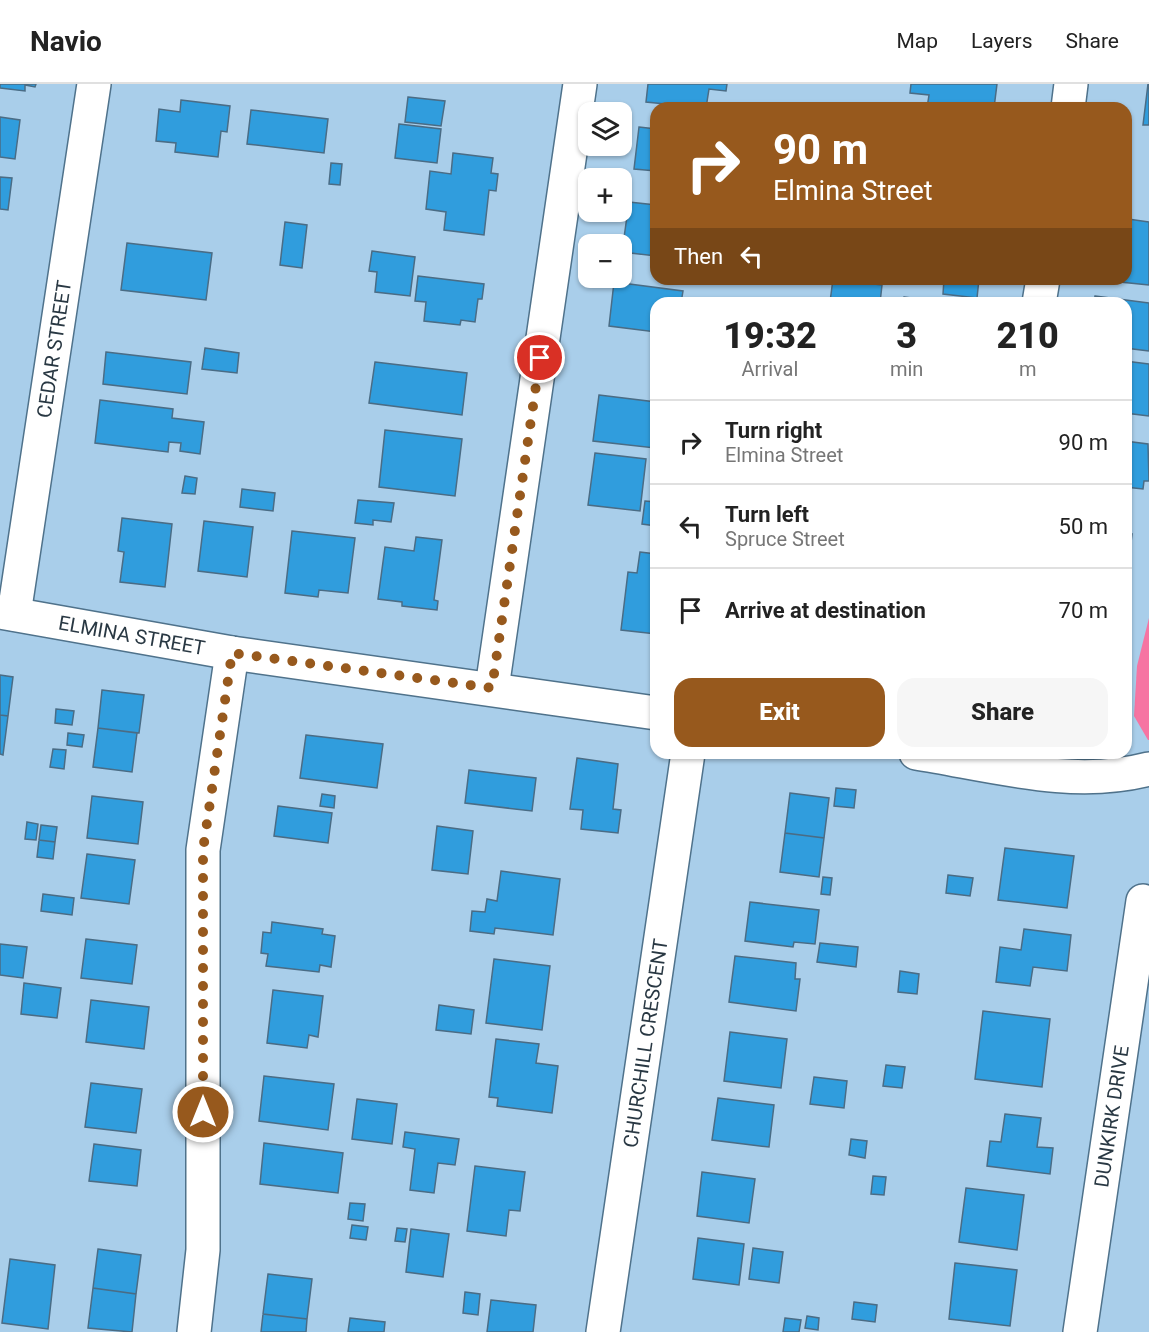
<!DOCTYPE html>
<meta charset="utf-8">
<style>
:root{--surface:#fff;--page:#f6f6f6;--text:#222;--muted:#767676;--line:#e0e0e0;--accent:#97591d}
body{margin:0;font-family:Roboto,sans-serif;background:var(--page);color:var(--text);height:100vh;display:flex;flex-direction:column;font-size:22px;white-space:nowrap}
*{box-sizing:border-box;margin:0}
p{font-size:20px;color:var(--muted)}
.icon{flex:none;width:33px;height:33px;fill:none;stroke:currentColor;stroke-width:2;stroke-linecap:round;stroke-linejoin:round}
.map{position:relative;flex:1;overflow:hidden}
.side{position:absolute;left:650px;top:213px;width:482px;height:462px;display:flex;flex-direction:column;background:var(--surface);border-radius:18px;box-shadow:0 2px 4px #0004}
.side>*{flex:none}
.top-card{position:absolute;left:650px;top:18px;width:482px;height:183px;border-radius:18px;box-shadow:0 2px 4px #0004;background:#97591d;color:#fff;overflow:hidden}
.tools{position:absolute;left:578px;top:18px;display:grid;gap:12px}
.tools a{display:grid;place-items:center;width:54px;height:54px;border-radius:12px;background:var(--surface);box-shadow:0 2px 4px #0004;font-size:30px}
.pin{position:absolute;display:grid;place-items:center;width:51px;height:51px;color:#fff;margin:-26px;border:3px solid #fff;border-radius:50%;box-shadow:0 2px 6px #0007}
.me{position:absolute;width:66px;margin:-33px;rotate:0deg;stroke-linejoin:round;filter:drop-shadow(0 0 4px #0008)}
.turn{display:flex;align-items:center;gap:21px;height:126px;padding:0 24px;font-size:27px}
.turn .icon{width:78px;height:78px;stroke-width:2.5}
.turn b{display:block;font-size:42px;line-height:51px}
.then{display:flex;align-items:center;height:57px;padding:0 24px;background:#0003;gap:12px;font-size:22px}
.eta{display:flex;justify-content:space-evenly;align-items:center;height:102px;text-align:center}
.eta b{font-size:36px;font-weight:800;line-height:42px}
.primary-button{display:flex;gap:12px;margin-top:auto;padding:12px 24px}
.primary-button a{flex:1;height:69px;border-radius:18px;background:var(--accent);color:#fff;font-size:24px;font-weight:800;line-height:69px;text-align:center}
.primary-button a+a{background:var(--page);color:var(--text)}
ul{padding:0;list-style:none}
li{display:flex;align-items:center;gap:18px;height:84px;padding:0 24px;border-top:2px solid var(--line)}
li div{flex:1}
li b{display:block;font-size:22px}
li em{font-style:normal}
header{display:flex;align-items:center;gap:36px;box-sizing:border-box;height:84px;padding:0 30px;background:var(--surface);border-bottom:2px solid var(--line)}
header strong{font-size:28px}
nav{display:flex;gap:33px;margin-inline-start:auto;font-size:21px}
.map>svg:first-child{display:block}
.green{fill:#f674a2}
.building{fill:#309ddd;stroke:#4a6c85;stroke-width:1.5}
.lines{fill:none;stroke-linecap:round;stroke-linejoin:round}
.street-casing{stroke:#4f728b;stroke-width:36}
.street{stroke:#fff;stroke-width:33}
.route{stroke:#97591d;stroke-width:10;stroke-dasharray:0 18}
.labels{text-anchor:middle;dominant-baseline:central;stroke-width:6;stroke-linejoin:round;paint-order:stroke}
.street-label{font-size:20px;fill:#293843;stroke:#a9ceea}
</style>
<header>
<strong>Navio</strong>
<nav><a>Map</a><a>Layers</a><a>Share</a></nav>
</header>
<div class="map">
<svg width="1149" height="1248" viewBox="0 0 1149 1248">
<rect width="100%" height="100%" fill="#a9ceea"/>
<path class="green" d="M1149 534V656H1148L1134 632 1137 582Z"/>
<path class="building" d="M0 0H36L35 3 25 1V7L0 4Z
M648 0H727L726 7 709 5 706 24 646 18Z
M911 0H997L994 24H927L929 11 910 9Z
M1148 0H1149V41H1143Z
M408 13 445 17 441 42 405 38Z
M181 16 230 22 227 48 221 47 218 73 175 68 176 59 156 57 159 25 180 28Z
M251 26 328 35 324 69 247 60Z
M0 33 20 36 15 75 0 73Z
M399 40 441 45 437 79 395 74Z
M639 43 656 45V87L634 85Z
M453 69 493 74 491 89 498 90 496 107 489 106 484 151 444 146 446 128 426 125 430 87 451 90Z
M331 79 342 80 340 101 329 100Z
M0 93 12 94 8 126 0 125Z
M629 118 656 121V172L622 168Z
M1128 135 1149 138V201L1120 198V195H1125Z
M285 138 307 141 302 184 280 181Z
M127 159 212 169 206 216 121 206Z
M372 167 415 173 410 212 375 208 377 188 369 187Z
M418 192 484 200 482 215H478L475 238 461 236 460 241 424 237 426 218 415 217Z
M833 195 882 201 880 219 830 218Z
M944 195H979L977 214 943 210Z
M614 198 683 207 681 219H656V248L609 242Z
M1095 212 1149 219V267L1125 264V219H1094Z
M904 213 949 219H903Z
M205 264 239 269 237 289 202 285Z
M106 268 191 278 187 310 103 300Z
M1125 277 1149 280V332L1125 329Z
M375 278 467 289 462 331 369 319Z
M599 311 656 318 655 364 593 357Z
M100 316 173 325 172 334 204 338 200 370 180 367 181 359 169 358 168 368 95 359Z
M385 346 462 355 455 412 379 403Z
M1125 357 1148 360 1149 397H1144L1143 405 1125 403Z
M595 369 646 375 640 427 588 421Z
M185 392 197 394 195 410 182 409Z
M242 405 275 409 273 427 240 423Z
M358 416 394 419 391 438 373 436V441L355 439Z
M645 417 656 418V442L642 440Z
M122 434 172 440 165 503 120 498 124 468 118 467Z
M204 437 253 443 247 493 198 487Z
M292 447 355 454 348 509 319 506 318 513 285 509Z
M1125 449 1132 450 1126 503H1125Z
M416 453 442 456 434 516 438 517 437 526 402 522V518L378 515 385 463 414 467Z
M640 468 656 470V550L621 546 628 488 637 489Z
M0 591 13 593 8 632 0 631Z
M102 606 144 611 139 649 98 644Z
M56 625 74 627 72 641 55 639Z
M0 631 8 632 3 671 0 670Z
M98 644 137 649 132 688 93 683Z
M68 649 84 651 82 663 67 661Z
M306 651 383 660 377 704 300 694Z
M53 665 66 666 64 685 50 683Z
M577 674 618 680 613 725 621 726 618 749 581 745 583 726 570 725Z
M469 686 536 694 532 727 465 719Z
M836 704 856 706 854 724 834 722Z
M790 709 829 714 824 754 785 749Z
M322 710 335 712 334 724 320 722Z
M92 712 143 718 138 760 87 754Z
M278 722 332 729 328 759 274 752Z
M27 738 38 740 36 756 25 755Z
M41 741 57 743 55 758 39 756Z
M437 742 473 747 468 790 432 786Z
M785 749 824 754 819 793 780 788Z
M39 756 55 758 53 775 37 773Z
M1005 764 1074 772 1067 824 998 816Z
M87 770 135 776 129 820 81 814Z
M501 787 560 795 553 851 495 844 494 850 470 847 472 827 485 828 487 815 497 817Z
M948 791 973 794 970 812 946 809Z
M823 793 832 794 830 811 821 810Z
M43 810 74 814 72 831 41 827Z
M750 818 819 826 815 860 794 858 793 863 745 857Z
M272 838 323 845 322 850 335 852 331 883 320 881 319 888 266 882 268 870 261 869 263 848 271 849Z
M1024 845 1071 851 1067 887 1033 883 1030 902 996 898 1000 863 1021 866Z
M86 855 137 861 132 900 81 894Z
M820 859 858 863 856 883 817 878Z
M0 860 27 863 23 894 0 891Z
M735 872 796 879 795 895H800L796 927 729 918Z
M494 875 550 882 542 946 486 939Z
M900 887 919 890 917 910 898 908Z
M24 899 61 904 57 934 21 930Z
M273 906 323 912 318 953 309 951 307 964 267 959Z
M91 916 149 923 144 965 86 958Z
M439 921 474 926 471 950 436 946Z
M983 927 1050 935 1042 1003 975 995Z
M730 948 787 955 781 1004 724 997Z
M496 955 539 960 536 979 558 982 552 1029 497 1022 498 1014 489 1013Z
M886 981 905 983 902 1004 883 1002Z
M264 992 334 1000 328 1046 259 1037Z
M814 993 847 997 844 1024 810 1020Z
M91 999 142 1005 136 1049 85 1043Z
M718 1014 774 1021 769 1063 712 1056Z
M357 1015 397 1020 392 1060 352 1055Z
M1005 1030 1041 1034 1037 1063 1053 1064 1050 1090 987 1082 990 1057 1001 1058Z
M405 1048 459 1055 455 1081 438 1079 434 1109 410 1106 415 1065 403 1063Z
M851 1055 867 1057 865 1074 849 1071Z
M264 1059 343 1069 338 1109 260 1100Z
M94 1060 141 1066 137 1102 89 1097Z
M475 1082 525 1088 520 1127 509 1126 506 1152 467 1147Z
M702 1088 755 1095 749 1139 697 1132Z
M873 1092 886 1093 884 1111 871 1110Z
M966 1104 1024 1111 1017 1166 959 1158Z
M350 1119 365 1120 363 1137 348 1135Z
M352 1141 368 1143 366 1156 350 1154Z
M397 1144 407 1145 405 1158 395 1157Z
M411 1145 449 1150 443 1193 406 1188Z
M698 1154 744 1160 739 1201 693 1195Z
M753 1164 783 1168 779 1199 749 1195Z
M98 1165 141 1171 136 1210 93 1204Z
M10 1175 55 1181 48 1245 2 1239Z
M955 1179 1017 1186 1010 1242 949 1235Z
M268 1190 312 1195 307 1235 263 1230Z
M93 1204 136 1210 132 1248 88 1244Z
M465 1208 480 1210 478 1231 463 1229Z
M491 1216 536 1221 533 1248H487Z
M854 1218 877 1221 875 1238 852 1235Z
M263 1230 307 1235 306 1248H261Z
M807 1232 819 1234 818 1246 805 1244Z
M350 1234 385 1238 384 1248H348Z
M785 1234 801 1236 799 1248H783Z"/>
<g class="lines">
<defs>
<g id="street">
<path d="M1068 24 1071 0"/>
<path d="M1039 219 1043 195"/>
<path id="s1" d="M0 528 232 569 656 629"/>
<path id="s2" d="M14 530 94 0"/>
<path d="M492 604 580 0"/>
<path d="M916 669C992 681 1073 705 1149 685"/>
<path d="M194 1248 203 1166V766L232 569"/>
<path id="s3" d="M603 1248 688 669"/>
<path id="s4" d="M1080 1248 1143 817"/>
</g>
</defs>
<use href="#street" class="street-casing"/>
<use href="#street" class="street"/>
</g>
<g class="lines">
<path class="route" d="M203 1028V766L232 569 492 604 540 274"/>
</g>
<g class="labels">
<g class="street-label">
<text stroke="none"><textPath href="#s2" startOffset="268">CEDAR STREET</textPath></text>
<text stroke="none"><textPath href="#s1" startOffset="134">ELMINA STREET</textPath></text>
<text stroke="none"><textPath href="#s3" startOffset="292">CHURCHILL CRESCENT</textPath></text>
<text stroke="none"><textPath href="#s4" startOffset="218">DUNKIRK DRIVE</textPath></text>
</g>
</g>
</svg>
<div class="tools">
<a><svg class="icon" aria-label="layers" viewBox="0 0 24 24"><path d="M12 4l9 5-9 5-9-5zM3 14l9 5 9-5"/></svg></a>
<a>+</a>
<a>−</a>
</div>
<div class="pin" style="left:540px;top:274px;background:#d93025"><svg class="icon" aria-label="arrive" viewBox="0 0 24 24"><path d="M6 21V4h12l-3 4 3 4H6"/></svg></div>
<svg class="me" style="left:203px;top:1028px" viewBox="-20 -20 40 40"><circle r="17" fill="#97591d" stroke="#fff" stroke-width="3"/><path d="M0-11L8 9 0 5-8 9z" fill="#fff"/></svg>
<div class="top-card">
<div class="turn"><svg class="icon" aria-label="right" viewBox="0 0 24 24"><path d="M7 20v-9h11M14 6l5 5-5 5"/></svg><div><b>90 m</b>Elmina Street</div></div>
<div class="then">Then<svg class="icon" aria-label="left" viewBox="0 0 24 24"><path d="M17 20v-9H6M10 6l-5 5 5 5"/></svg></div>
</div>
<section class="side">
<div class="eta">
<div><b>19:32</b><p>Arrival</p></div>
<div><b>3</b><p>min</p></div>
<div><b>210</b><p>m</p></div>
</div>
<ul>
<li><svg class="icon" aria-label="right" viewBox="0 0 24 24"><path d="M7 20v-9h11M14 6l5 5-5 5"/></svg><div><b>Turn right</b><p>Elmina Street</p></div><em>90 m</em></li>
<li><svg class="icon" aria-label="left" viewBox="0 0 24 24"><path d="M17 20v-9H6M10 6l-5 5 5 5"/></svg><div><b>Turn left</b><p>Spruce Street</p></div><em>50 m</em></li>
<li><svg class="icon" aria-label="arrive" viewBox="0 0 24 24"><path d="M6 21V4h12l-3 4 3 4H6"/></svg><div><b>Arrive at destination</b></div><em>70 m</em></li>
</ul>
<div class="primary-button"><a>Exit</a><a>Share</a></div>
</section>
</div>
